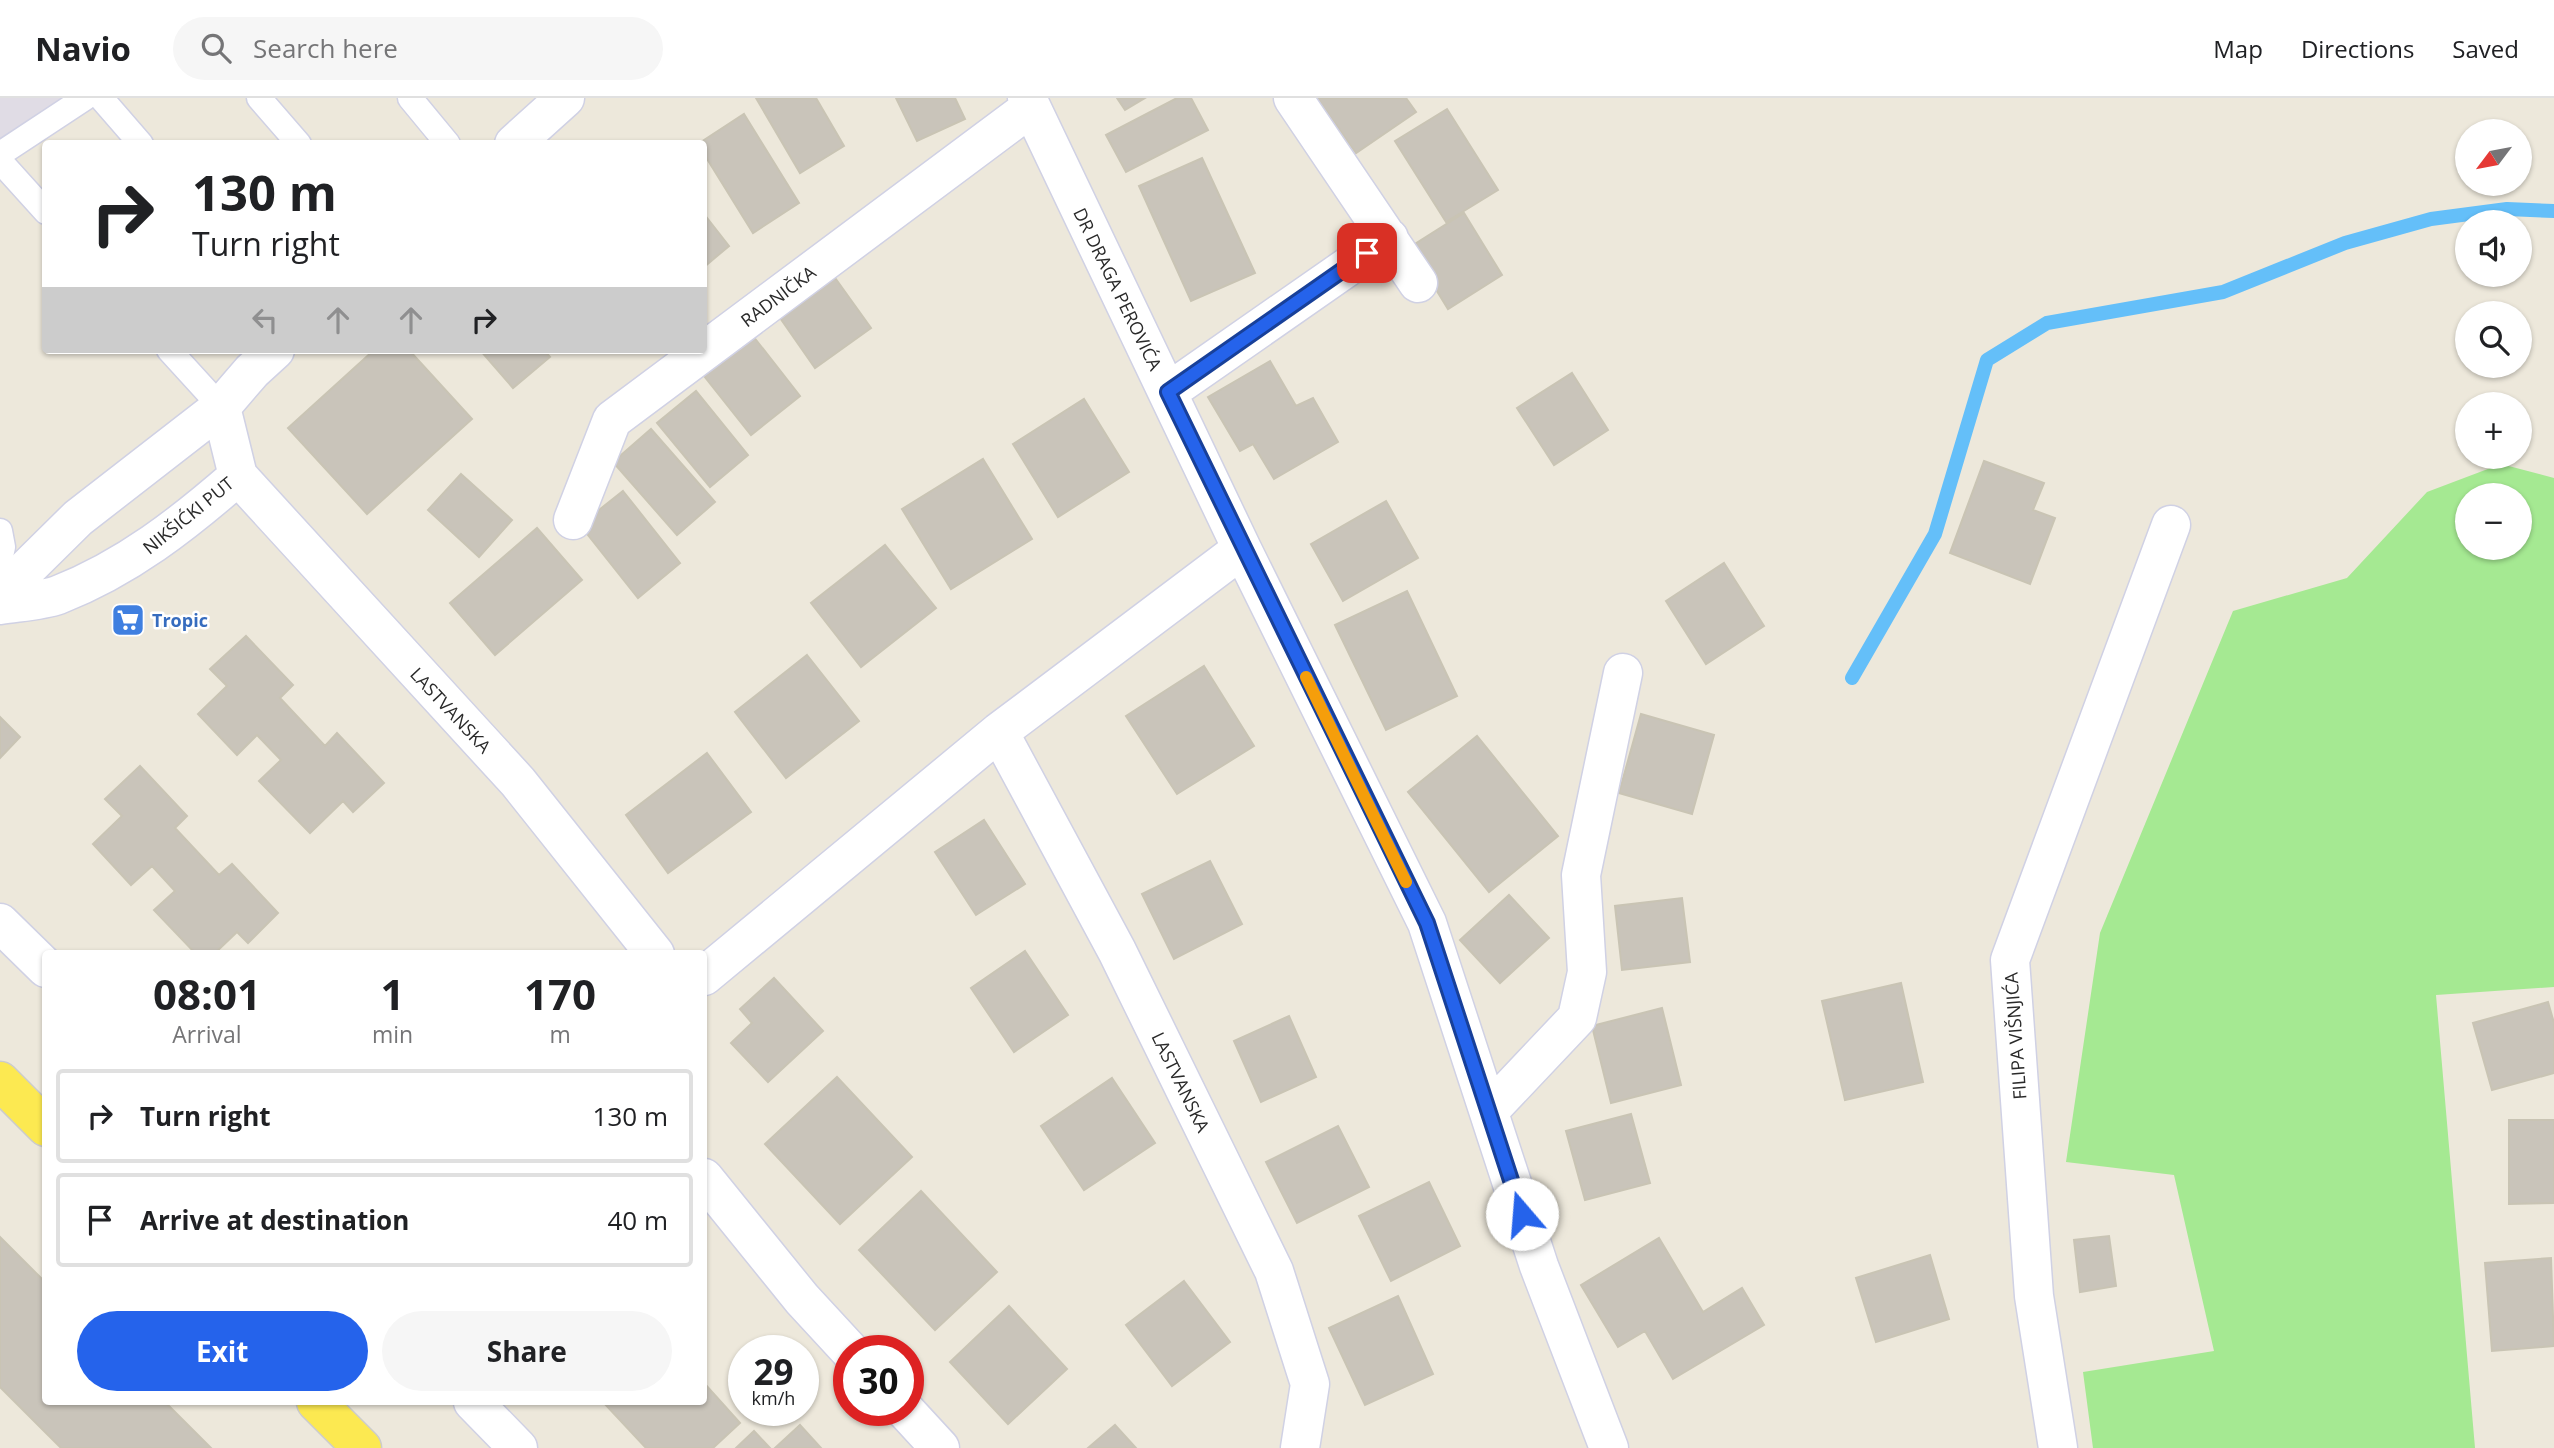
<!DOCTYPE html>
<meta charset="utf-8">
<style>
:root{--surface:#fff;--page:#f6f6f6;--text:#202124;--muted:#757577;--line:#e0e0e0;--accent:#2563eb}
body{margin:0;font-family:"Open Sans",sans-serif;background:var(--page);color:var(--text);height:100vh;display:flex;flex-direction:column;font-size:26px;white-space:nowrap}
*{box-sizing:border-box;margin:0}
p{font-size:23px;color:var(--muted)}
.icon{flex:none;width:38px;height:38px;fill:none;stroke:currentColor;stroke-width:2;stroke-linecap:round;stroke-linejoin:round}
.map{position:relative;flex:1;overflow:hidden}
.details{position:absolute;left:42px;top:852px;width:665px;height:455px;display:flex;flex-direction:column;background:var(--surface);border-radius:7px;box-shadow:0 2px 5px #0004}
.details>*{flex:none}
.top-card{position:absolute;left:42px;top:42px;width:665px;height:214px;border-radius:7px;box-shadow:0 2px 5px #0004;background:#fff;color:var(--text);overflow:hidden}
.needle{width:46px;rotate:238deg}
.buttons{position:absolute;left:2455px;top:21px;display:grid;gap:14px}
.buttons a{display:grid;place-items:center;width:77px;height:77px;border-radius:50%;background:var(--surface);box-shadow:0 2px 5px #0004;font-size:35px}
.speed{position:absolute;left:728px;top:1237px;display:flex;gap:14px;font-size:35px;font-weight:700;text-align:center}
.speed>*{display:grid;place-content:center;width:91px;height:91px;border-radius:50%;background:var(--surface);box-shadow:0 2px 5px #0004;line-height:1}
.speed small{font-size:18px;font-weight:400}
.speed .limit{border:10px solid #d22;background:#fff;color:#111}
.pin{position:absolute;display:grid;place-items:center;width:60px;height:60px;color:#fff;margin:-30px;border-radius:14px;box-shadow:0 4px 10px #0006}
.me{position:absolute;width:77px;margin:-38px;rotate:342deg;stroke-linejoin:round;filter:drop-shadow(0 0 5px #0008)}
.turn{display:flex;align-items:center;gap:24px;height:147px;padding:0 35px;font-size:32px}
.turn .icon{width:91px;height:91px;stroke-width:2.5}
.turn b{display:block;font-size:49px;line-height:60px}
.lanes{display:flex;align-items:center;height:66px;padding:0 35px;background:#0003;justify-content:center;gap:35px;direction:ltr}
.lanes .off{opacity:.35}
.eta{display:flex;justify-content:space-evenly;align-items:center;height:119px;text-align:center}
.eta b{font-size:42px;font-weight:700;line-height:49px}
.action{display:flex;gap:14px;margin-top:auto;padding:14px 35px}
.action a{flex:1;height:80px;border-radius:42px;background:var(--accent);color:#fff;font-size:28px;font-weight:700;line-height:80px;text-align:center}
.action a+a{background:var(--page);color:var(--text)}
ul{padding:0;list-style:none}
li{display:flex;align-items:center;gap:21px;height:94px;margin:0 14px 10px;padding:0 21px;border:4px solid var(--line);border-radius:7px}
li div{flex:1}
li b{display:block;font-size:26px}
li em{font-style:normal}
header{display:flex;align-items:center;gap:42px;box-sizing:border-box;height:98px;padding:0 35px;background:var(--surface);border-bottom:2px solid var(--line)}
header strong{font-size:33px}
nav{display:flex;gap:38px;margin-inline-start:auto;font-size:24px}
.search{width:490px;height:63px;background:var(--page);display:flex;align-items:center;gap:18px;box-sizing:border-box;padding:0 24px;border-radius:38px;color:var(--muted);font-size:26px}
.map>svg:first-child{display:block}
.industrial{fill:#e0dce5}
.green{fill:#a5e992;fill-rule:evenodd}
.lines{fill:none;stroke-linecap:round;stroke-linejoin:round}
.stream{stroke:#64bff9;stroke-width:14}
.building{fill:#c9c4ba;stroke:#c9c4b4;stroke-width:2}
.service-casing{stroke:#d0d1e4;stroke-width:27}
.minor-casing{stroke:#d0d1e4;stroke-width:41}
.primary-casing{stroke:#ccc;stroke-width:41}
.service{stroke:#fff;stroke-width:24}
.minor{stroke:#fff;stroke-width:38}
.primary{stroke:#fce951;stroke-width:38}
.route-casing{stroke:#184099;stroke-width:18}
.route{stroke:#2563eb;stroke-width:12}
.slow{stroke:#f59e0b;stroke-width:12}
.labels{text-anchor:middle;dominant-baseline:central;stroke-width:5;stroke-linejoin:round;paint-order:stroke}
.street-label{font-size:18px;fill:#2a2a2a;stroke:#fff}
.shop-label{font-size:18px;font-weight:bold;fill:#366cbe;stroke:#fff;text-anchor:start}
</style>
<header>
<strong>Navio</strong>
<div class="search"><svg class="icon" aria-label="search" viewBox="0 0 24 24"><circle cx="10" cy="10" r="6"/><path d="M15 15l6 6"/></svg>Search here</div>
<nav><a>Map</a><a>Directions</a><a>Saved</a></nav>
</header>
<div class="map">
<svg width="2554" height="1350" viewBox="0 0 2554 1350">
<rect width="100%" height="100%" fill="#ede8db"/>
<path class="industrial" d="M0 0H102L0 63Z"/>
<path class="green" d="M2501 366 2554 380V889L2436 897 2475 1350H2093L2083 1274 2214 1253 2174 1077 2066 1064 2100 835 2233 513 2347 480 2427 394ZM2468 397H2520V450H2468Z"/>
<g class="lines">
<path class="stream" d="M1852 580 1935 436 1987 262 2047 225 2223 194 2345 145 2431 121 2507 111 2554 113"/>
</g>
<path class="building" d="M756 0H816L844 48 800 75Z
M896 0H955L965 21 917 43Z
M1117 0H1145L1125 12Z
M1177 0H1191L1208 32 1126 74 1106 37Z
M1317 0H1406L1416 14 1356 55Z
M1447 11 1498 92 1446 124 1395 43Z
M744 16 799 105 753 135 704 56V46H698Z
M1202 60 1255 175 1191 203 1139 88Z
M1464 115 1502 177 1448 211 1410 149Z
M704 116 729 148 704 169Z
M833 177 871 230 815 270 778 217Z
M753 238 800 298 751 337 704 278Z
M374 252H409L472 321 367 416 288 330Z
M480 252H544L550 259 513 290Z
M1270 263 1296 308 1313 300 1338 344 1274 381 1253 346 1240 353 1208 299Z
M1572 275 1608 332 1554 367 1517 310Z
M696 293 748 357 710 389 657 325Z
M1084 301 1129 374 1058 419 1013 346Z
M651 331 715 404 677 437 613 364Z
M983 361 1032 441 951 491 902 411Z
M1984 363 2044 385 2033 412 2055 420 2030 486 1950 455Z
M461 376 512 422 479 459 428 412Z
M623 393 680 465 638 500 580 427Z
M1386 403 1418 460 1343 503 1311 446Z
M537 430 582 482 495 557 450 505Z
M885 447 936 510 861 569 811 505Z
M1724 465 1764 528 1706 566 1666 503Z
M1407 493 1457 598 1386 632 1335 527Z
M246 538 293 587 280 600 325 648 337 635 384 685 353 714 343 703 310 735 259 683 281 662 257 637 237 657 198 616 227 588 210 571Z
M807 557 859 623 786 680 735 614Z
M1204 568 1254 648 1177 696 1126 618Z
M1641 616 1714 637 1692 716 1619 695Z
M0 619 20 639 0 660Z
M1477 638 1558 738 1489 794 1408 694Z
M707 655 751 714 668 775 626 717Z
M140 668 187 718 175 730 219 777 232 766 278 815 248 845 237 834 214 856H196L154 812 175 793 152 768 131 787 93 746 122 718 105 701Z
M984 722 1025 786 976 817 935 754Z
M1210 763 1242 826 1174 861 1142 796Z
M1509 797 1549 840 1500 885 1460 842Z
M1682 800 1690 864 1622 872 1615 808Z
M1025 853 1068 917 1014 954 971 890Z
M774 880 823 933 768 984 731 945 752 925 740 911Z
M1901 885 1923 984 1845 1002 1822 903Z
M2548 904 2554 925V975L2492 992 2473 925Z
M1662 910 1681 987 1611 1005 1592 928Z
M1289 918 1316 979 1261 1004 1234 943Z
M837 979 912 1059 840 1126 765 1046Z
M1112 980 1155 1045 1084 1092 1041 1028Z
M1631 1016 1650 1085 1585 1102 1566 1033Z
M2509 1022H2554V1105L2509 1106Z
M1338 1028 1369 1089 1297 1125 1266 1064Z
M1429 1084 1460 1148 1391 1183 1359 1118Z
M921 1093 997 1174 935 1232 859 1152Z
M2109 1138 2116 1188 2080 1194 2074 1142Z
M0 1139 46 1185V1304H165L211 1350H61L0 1289Z
M1659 1140 1703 1214 1742 1190 1764 1227 1673 1281 1645 1233 1618 1249 1581 1187Z
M1930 1157 1949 1221 1876 1244 1856 1180Z
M2551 1160 2554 1248 2492 1253 2485 1165Z
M1184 1183 1230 1244 1172 1288 1126 1227Z
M1398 1198 1433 1276 1365 1307 1329 1230Z
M1009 1208 1067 1271 1008 1326 950 1264Z
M704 1285 740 1325 713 1350H646L603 1304H704Z
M800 1327 821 1350H775Z
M1115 1327 1136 1350H1088Z
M754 1333 770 1350H736Z"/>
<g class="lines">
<defs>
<path id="service" d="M101 0 141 46
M259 0 299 46
M410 0 448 46
M0 56 85 0
M0 63 46 114
M169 252 221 309
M0 433 3 449 0 462"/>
<path id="minor" d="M1027 0 1242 451 1427 825 1539 1168 1609 1350
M1293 0 1418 185
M514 46 565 0
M1168 294 1389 140
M238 378 518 684 655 856
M573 422 612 322 1030 10
M0 497 78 420 221 309
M0 507C19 504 41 503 58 497 127 470 183 426 238 378L221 309 252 273 275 252
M999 634 1117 853 1274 1173 1310 1286 1300 1350
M0 825 46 870
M704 878 999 634 1242 451
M1489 1013 1577 920 1587 874 1581 777 1623 575
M704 1080 802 1201 850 1253
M473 1304 518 1350
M905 1312 940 1350
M2058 1350 2034 1198 2010 862 2171 427"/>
<path id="primary" d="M0 983 46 1029
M316 1304 362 1350"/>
</defs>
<use href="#service" class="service-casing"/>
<use href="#minor" class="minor-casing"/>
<use href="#primary" class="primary-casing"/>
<use href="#service" class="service"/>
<use href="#minor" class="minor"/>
<use href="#primary" class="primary"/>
</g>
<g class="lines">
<defs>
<path id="route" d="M1367 155 1168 294 1427 825 1522 1116"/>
</defs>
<use href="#route" class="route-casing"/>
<use href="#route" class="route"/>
<path class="slow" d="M1306 579 1406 784"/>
</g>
<defs>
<symbol id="supermarket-square" viewBox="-11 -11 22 22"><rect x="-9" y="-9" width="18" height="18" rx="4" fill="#3f7fe0" stroke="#fff"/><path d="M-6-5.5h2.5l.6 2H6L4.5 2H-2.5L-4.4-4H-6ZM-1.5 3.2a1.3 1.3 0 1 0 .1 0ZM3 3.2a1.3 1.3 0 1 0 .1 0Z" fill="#fff"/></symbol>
</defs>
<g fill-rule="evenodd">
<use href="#supermarket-square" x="109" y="503" width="38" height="38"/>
</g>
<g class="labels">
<g class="street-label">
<text transform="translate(1118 191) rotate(64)">DR DRAGA PEROVIĆA</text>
<text transform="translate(778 198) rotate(-37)">RADNIČKA</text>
<text transform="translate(188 417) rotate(-39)">NIKŠIĆKI PUT</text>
<text transform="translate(451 612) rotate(47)">LASTVANSKA</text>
<text transform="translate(2015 938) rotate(-94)">FILIPA VIŠNJIĆA</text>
<text transform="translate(1181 984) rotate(64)">LASTVANSKA</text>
</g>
<g class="shop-label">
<text x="152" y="522">Tropic</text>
</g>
</g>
</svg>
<div class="buttons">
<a><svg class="needle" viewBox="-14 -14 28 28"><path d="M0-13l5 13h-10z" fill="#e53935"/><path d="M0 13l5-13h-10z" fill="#757577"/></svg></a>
<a><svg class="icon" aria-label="sound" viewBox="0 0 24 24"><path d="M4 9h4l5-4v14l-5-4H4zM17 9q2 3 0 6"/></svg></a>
<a><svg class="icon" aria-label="search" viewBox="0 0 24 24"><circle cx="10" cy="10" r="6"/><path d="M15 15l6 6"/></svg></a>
<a>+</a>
<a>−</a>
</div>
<div class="speed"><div>29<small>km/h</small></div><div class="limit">30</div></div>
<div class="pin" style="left:1367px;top:155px;background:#d93025"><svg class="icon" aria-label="arrive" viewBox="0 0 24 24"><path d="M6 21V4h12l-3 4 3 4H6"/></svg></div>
<svg class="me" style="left:1522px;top:1116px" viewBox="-20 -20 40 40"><circle r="19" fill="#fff"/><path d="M0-13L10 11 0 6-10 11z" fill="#2563eb"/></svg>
<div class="top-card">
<div class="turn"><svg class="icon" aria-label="right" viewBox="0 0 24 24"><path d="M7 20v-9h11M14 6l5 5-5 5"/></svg><div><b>130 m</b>Turn right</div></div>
<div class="lanes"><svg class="icon off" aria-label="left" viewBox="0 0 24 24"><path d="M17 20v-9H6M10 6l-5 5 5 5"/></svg><svg class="icon off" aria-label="ahead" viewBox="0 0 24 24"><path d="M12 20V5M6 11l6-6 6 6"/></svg><svg class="icon off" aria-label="ahead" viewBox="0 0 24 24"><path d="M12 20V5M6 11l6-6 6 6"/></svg><svg class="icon" aria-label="right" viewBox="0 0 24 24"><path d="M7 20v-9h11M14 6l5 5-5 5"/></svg></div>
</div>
<section class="details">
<div class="eta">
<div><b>08:01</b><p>Arrival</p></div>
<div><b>1</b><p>min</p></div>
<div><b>170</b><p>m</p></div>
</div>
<ul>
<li><svg class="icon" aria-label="right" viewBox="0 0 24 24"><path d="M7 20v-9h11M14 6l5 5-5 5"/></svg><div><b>Turn right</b></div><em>130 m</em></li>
<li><svg class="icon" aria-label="arrive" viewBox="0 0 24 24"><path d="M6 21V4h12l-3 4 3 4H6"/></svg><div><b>Arrive at destination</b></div><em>40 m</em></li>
</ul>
<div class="action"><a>Exit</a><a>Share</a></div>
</section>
</div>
